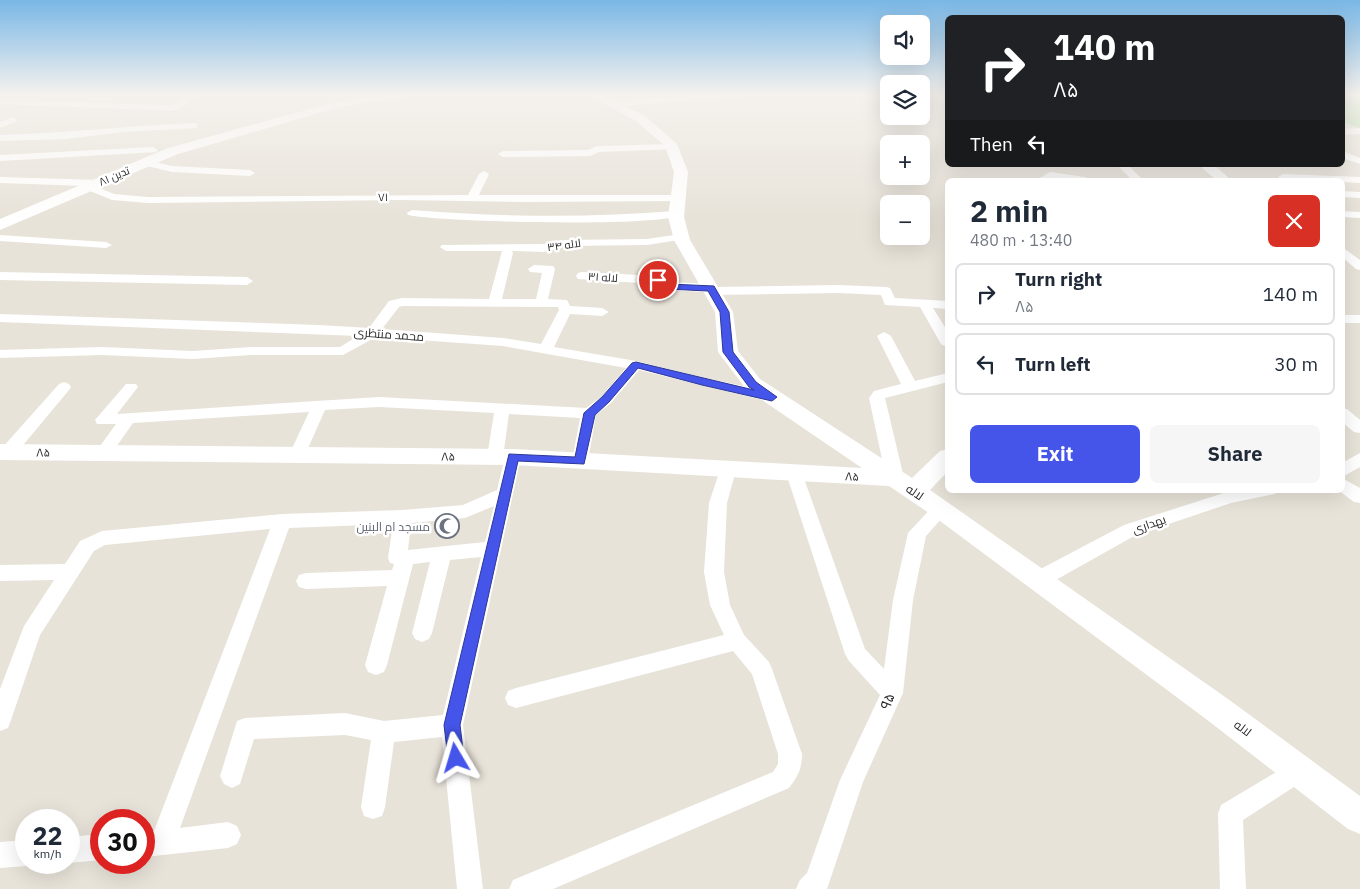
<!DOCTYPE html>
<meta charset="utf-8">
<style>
:root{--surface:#fff;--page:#f6f6f7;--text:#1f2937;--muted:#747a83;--line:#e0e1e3;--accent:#4555ea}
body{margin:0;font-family:"IBM Plex Sans",Cairo,sans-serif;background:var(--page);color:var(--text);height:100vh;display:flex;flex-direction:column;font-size:19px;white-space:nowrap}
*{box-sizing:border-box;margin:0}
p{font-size:16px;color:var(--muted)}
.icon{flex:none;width:28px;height:28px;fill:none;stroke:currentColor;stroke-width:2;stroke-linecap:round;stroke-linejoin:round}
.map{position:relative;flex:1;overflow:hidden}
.sheet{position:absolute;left:945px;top:178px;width:400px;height:315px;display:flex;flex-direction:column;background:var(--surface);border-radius:8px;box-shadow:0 5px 20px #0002}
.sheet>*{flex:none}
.guide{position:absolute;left:945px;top:15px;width:400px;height:152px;border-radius:8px;box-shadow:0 5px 20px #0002;background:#202124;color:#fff;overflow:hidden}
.fabs{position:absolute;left:880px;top:15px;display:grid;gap:10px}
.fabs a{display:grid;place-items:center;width:50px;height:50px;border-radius:8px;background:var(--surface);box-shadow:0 5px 20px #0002;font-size:25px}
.speed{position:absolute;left:15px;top:809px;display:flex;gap:10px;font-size:25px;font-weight:700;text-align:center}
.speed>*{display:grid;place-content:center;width:65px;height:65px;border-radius:50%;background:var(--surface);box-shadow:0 5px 20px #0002;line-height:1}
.speed small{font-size:12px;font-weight:400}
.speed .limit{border:8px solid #d22;background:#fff;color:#111}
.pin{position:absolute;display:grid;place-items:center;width:42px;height:42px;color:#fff;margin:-21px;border:2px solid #fff;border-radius:50%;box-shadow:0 1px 5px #0007}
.me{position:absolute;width:55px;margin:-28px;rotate:353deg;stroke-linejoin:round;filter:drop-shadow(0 0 4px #0008)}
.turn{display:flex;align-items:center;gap:18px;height:105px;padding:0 25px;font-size:22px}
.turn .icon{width:65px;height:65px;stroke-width:2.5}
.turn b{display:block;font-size:35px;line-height:42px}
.then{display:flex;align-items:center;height:48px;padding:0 25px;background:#0003;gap:10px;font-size:19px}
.round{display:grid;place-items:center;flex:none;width:52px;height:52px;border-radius:8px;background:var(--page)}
.headline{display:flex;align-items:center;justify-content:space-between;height:85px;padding:0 25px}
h1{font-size:30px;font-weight:700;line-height:38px}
.action{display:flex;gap:10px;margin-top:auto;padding:10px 25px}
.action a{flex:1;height:58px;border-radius:8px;background:var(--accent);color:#fff;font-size:20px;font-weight:700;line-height:58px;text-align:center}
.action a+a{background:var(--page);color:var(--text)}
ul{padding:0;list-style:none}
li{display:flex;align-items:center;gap:15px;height:62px;margin:0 10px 8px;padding:0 15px;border:2px solid var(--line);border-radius:8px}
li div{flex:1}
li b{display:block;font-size:19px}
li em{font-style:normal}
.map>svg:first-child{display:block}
.green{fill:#aadb9a}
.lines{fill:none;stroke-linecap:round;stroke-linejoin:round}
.street{fill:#fff;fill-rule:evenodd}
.secondary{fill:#fff;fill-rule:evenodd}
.route{fill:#4555ea;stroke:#2d3798}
.labels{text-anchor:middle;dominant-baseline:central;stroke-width:5;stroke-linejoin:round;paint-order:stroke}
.far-street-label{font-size:11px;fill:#272727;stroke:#fff}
.street-label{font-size:12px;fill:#272727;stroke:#fff}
.worship-label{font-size:12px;fill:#5b616d;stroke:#fff;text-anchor:end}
.near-street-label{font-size:15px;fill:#272727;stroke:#fff}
</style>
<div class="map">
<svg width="1360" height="889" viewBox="0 0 1360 889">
<rect width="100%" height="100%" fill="#e8e3d9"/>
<path class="green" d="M1343 94H1360V128L1343 122Z"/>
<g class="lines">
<path class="street" d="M191 94H201L174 111 0 104V100L172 105Z
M708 94H748L744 96 611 107 607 104 611 101Z
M13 117 17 120 16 122 0 128V122Z
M194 123 197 124V128L124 132 66 139 0 141V135C65 133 129 126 194 123Z
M1360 128V134L1342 135V129Z
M672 144 677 147 675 149 599 152 590 156 503 157 498 154 503 151 588 150 597 146Z
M153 147 158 150 156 152 0 161V155Z
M1342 151 1360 158V164L1342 158Z
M146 160 172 166 250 170 255 173 250 176 172 172 143 165 141 163Z
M1117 165H1128L1143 180H1132Z
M484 171 489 174 479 195H679L684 198 679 201 526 202 401 200 148 203 112 200 85 189V186L0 183V177L100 180 105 183 104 185 95 186 114 194 148 197 468 195 479 174Z
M1050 172 1085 177 1090 180 1052 178 1036 180Z
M1283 174 1360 177V183L1342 182V180L1279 179 1278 177Z
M1342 191 1360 192V198L1342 197Z
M412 210C500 217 588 218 676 211L681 214C668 228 437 222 408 215L407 213Z
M1342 211 1360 212V218L1342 217Z
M681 234 687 237 685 239 647 245 565 246 544 252 512 251 513 253 502 299H536L542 273 530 272 528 269 534 265 553 266 555 269 548 299 567 300 570 306 602 308 609 312 602 316 570 314 554 347 636 361 701 377 771 392 776 394 779 397 776 400 771 402 639 370 611 403 596 415 588 461 586 465 580 467 574 465 572 461 580 418 509 414 503 457 501 461 495 463 489 461 487 457 494 413 379 407 325 410 305 455 303 459 297 461 291 459 289 455 309 412 133 423 109 457 103 459 97 457 95 453 116 424H97L95 420 126 384H136L138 387 117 414 379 397 586 408 601 397 626 368 503 346 376 337 343 355H251L193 359 102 355 0 358V350L102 347 193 351 251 347H340L358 336 0 322V314L319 325 369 328 389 301 402 298 489 299 502 251H446L440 247 442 245 544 244 565 240 647 239ZM402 306 558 307 559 310 541 344 503 338 382 329 399 307Z
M0 235 106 242 112 245 106 248 0 241Z
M1342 247 1360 260V270L1356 269 1342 257Z
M0 272 247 277 253 281 247 285 0 280Z
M582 272 658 276 670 282 711 284 717 287 838 285 886 287 890 288 895 298 948 301V309L933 308 948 332V348L941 344 920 307 885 305 881 295 838 293 713 295 707 292 667 290 655 284 578 279 576 276 578 273Z
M1343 315H1360V323H1342Z
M884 332 891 336 915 381 948 373V382L885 398 904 478 901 482 895 484 889 482 886 478 869 398 874 391 901 384 877 336Z
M64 382 69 384 71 387 69 390 14 456 8 458 2 456 0 452 2 448 59 384Z
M1342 408 1347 409 1360 420V433L1354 432 1342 422Z
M513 451 519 453 521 457 463 725 483 889H457L442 737 394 742 385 807 382 816 373 819 364 816 361 807 371 740 345 735 254 739 240 784 232 788 224 784 220 776 237 721 245 718 345 713 384 721 443 715 481 557 450 560 432 633 429 639 422 642 415 639 412 633 430 562 413 564 387 665 384 672 376 675 368 672 365 665 387 586 306 589 299 587 296 581 299 575 306 573 392 570 394 564 390 563 388 558 393 524 289 528 180 828 228 822 237 826 241 835 237 844 228 848 144 857V831H154L270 529 105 545 94 551 40 635 11 720 8 728 0 731V689L24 626 54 580 0 581V565L65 564 80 541 102 531 282 514 403 510 463 505 497 490 505 457 507 453ZM494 506 485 542 408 550 411 523 465 518Z
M1360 453V467L1342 477V463Z
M728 464 734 466 736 470 727 503 724 572 730 605 744 635 769 662 772 669 802 754C802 769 798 776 789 788L553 889H509L513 880 773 772 778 764V754L752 674 733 651 516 708 508 705 505 698 508 691 516 688 724 635 710 605 704 572 709 503 720 470 722 466Z
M794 467 800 469 802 473 865 649 884 669 893 600 908 533 935 504 941 502 947 504 950 509 926 536 913 600 903 693 863 782 827 889H796L800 880 807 873 840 780 880 695 849 661 845 654 786 473 788 469Z
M1342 478 1360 488V503L1354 502 1338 490H1342Z
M1278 490 1275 494 1231 503 1136 535 1045 586 1038 588 1031 586 1028 580 1031 574 1124 525 1230 491Z
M1298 759 1306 763 1310 771 1306 779 1243 820 1246 889H1220L1218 814 1221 805Z
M101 834V860L69 863 68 862 69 837Z
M26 840V862H34L26 866 0 868V842Z"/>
<path class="secondary" d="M382 94H411L406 97 340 107 178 154 0 230V219L168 148 335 102Z
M587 94H601L644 115 677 144 688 172 684 217 690 240 733 312 738 351 760 379 912 478 940 451 948 449V471L930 490 1228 699 1360 796V834L1348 829 1206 719 932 515 889 486 513 465 0 460V444L513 449 862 468 746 389 721 356 718 352 715 312 674 240 668 217 674 172 665 146 636 121Z
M1199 165H1214L1231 180H1216Z"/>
</g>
<linearGradient id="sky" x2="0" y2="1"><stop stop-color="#79b7e6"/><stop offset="0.43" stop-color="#f5f2ee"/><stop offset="1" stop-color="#f5f2ee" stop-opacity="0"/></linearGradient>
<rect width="1360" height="219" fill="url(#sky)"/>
<path class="route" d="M658 277 669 284 714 286 729 312 733 352 756 382 777 397 772 401 702 385 638 368 609 402 595 415 584 464 518 461 460 725 464 758 462 763 456 766 450 763 448 758 444 725 509 454 575 457 584 413 602 397 632 363 636 362 754 390 749 387 723 352 720 312 708 291 667 289 654 280Z"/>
<defs>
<symbol id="mosque-ring" viewBox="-11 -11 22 22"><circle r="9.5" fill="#fff" stroke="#6b7280" stroke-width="1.5"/><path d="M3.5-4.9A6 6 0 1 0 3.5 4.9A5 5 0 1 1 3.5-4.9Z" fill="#6b7280"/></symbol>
</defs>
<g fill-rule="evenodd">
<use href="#mosque-ring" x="433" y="512" width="28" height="28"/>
</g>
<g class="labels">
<g class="far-street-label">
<text transform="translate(114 176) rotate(-23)">تدین ۸۱</text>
<text transform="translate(383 197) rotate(-1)">۷۱</text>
<text transform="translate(564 245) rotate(-8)">لاله ۳۴</text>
<text transform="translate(603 277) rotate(4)">لاله ۳۱</text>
</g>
<g class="street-label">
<text transform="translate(389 334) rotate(4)">محمد منتظری</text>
<text transform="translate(43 452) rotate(1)">۸۵</text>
<text transform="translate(448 456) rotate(1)">۸۵</text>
<text transform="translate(852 476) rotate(3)">۸۵</text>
<text transform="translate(915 492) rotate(34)">لاله</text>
<text transform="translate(1149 524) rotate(-19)">بهداری</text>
<text transform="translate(1243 728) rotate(37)">لاله</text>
</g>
<g class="worship-label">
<text x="430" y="526">مسجد ام البنین</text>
</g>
<g class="near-street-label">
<text transform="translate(887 701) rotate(-69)">۹۵</text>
</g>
</g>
</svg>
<div class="fabs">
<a><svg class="icon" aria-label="sound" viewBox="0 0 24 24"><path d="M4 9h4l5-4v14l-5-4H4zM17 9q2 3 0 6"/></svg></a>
<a><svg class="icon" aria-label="layers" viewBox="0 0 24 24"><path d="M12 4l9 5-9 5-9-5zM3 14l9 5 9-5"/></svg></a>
<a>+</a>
<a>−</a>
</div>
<div class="speed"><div>22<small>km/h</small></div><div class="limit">30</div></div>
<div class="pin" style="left:658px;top:280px;background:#d93025"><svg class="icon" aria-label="arrive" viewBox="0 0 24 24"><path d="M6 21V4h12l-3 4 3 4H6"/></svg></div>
<svg class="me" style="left:456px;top:758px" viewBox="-20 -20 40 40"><path d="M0-17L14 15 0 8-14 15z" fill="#4555ea" stroke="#fff" stroke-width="4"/></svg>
<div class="guide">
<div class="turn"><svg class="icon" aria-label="right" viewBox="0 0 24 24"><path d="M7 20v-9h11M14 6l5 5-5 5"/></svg><div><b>140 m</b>۸۵</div></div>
<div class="then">Then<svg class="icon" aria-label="left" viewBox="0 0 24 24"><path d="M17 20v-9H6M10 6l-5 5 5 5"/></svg></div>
</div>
<section class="sheet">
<div class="headline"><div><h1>2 min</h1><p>480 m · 13:40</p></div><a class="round" style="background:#d93025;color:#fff"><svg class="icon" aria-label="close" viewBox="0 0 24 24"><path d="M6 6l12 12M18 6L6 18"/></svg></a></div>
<ul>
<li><svg class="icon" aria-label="right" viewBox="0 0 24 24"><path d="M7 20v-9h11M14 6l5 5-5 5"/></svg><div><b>Turn right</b><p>۸۵</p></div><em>140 m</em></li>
<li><svg class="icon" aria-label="left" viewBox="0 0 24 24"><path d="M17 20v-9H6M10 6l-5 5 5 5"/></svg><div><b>Turn left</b></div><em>30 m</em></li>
</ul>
<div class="action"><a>Exit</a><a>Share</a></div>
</section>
</div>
